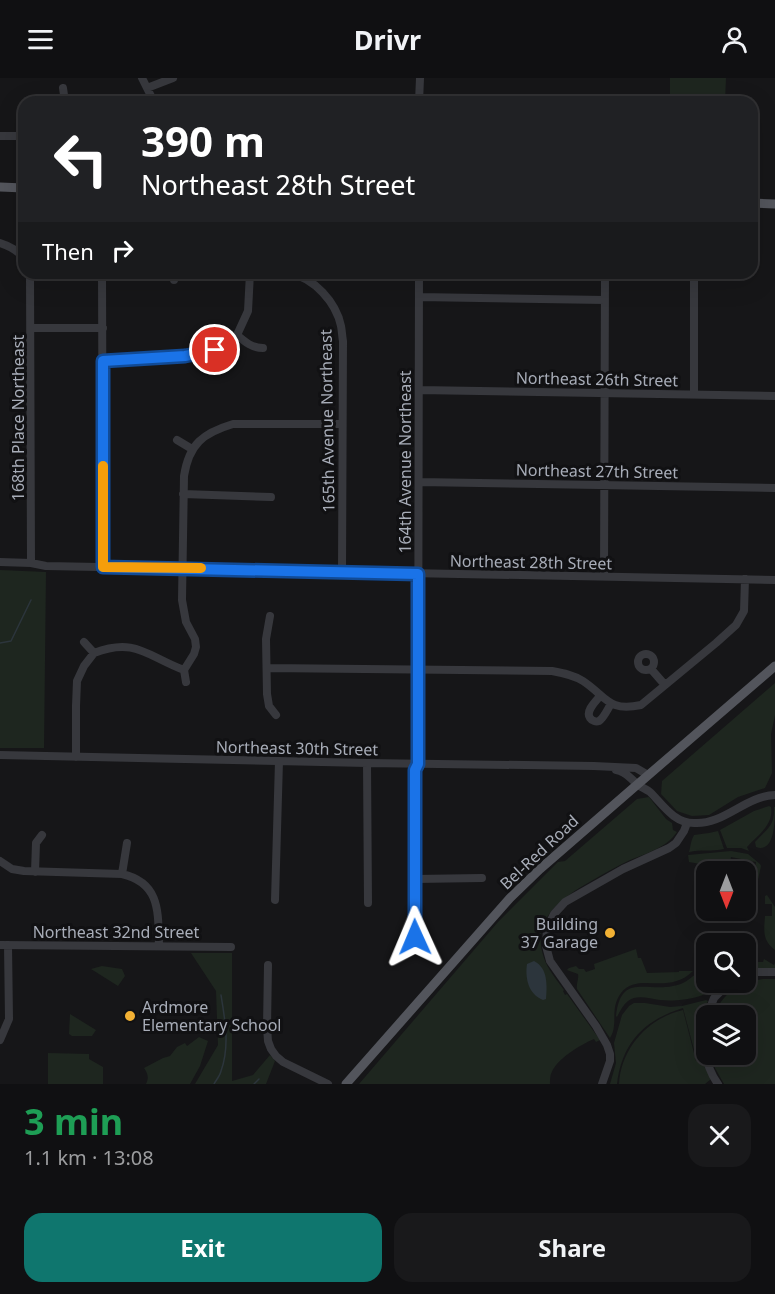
<!DOCTYPE html>
<meta charset="utf-8">
<style>
:root{--surface:#101012;--page:#19191b;--text:#f1f3f6;--muted:#9c9d9f;--line:#303032;--accent:#0f766e}
body{margin:0;font-family:"Noto Sans",sans-serif;background:var(--page);color:var(--text);height:100vh;display:flex;flex-direction:column;font-size:22px;white-space:nowrap}
*{box-sizing:border-box;margin:0}
p{font-size:20px;color:var(--muted)}
.icon{flex:none;width:33px;height:33px;fill:none;stroke:currentColor;stroke-width:2;stroke-linecap:round;stroke-linejoin:round}
.map{position:relative;height:1006px;overflow:hidden}
.side{display:flex;flex-direction:column;background:var(--surface);flex:1}
.side>*{flex:none}
.guide{position:absolute;left:18px;top:18px;width:740px;height:183px;border-radius:18px;box-shadow:0 6px 24px #0002,0 0 0 2px var(--line);background:#202124;color:#fff;overflow:hidden}
.needle{width:39px;rotate:180deg}
.controls{position:absolute;left:696px;top:783px;display:grid;gap:12px}
.controls a{display:grid;place-items:center;width:60px;height:60px;border-radius:12px;background:var(--surface);box-shadow:0 6px 24px #0002,0 0 0 2px var(--line);font-size:30px}
.pin{position:absolute;display:grid;place-items:center;width:51px;height:51px;color:#fff;margin:-26px;border:3px solid #fff;border-radius:50%;box-shadow:0 2px 6px #0007}
.me{position:absolute;width:66px;margin:-33px;rotate:359deg;stroke-linejoin:round;filter:drop-shadow(0 0 4px #0008)}
.turn{display:flex;align-items:center;gap:21px;height:126px;padding:0 24px;font-size:27px}
.turn .icon{width:78px;height:78px;stroke-width:2.5}
.turn b{display:block;font-size:42px;line-height:51px}
.then{display:flex;align-items:center;height:57px;padding:0 24px;background:#0003;gap:12px;font-size:22px}
.round{display:grid;place-items:center;flex:none;width:63px;height:63px;border-radius:18px;background:var(--page)}
.headline{display:flex;align-items:center;justify-content:space-between;height:102px;padding:0 24px}
h1{font-size:36px;font-weight:700;line-height:45px;color:#1e9e55}
.action{display:flex;gap:12px;margin-top:auto;padding:12px 24px}
.action a{flex:1;height:69px;border-radius:18px;background:var(--accent);color:#fff;font-size:24px;font-weight:700;line-height:69px;text-align:center}
.action a+a{background:var(--page);color:var(--text)}
header{display:flex;justify-content:space-between;align-items:center;height:78px;padding:0 24px;background:var(--surface);font-size:27px;font-weight:700}
.map>svg:first-child{display:block}
.green{fill:#1e261f}
.water{fill:#2c353c}
.lines{fill:none;stroke-linecap:round;stroke-linejoin:round}
.stream{stroke:#2c353c;stroke-width:1.5}
.minor{stroke:#37383d;stroke-width:8}
.major{stroke:#53555c;stroke-width:9}
.route-casing{stroke:#114b97;stroke-width:15}
.route{stroke:#1a73e8;stroke-width:10}
.slow{stroke:#f59e0b;stroke-width:10}
.poi-dot{fill:#f2b134;stroke:#111113;stroke-width:2}
.labels{text-anchor:middle;dominant-baseline:central;stroke-width:6;stroke-linejoin:round;paint-order:stroke}
.street-label{font-size:16px;fill:#a8adb8;stroke:#111113}
.poi-label{font-size:16px;fill:#a8adb8;stroke:#111113;text-anchor:end}
</style>
<header><svg class="icon" aria-label="menu" viewBox="0 0 24 24"><path d="M4 6h16M4 12h16M4 18h16"/></svg>Drivr<svg class="icon" aria-label="person" viewBox="0 0 24 24"><circle cx="12" cy="8" r="4"/><path d="M4 21q1-7 8-7t8 7"/></svg></header>
<div class="map">
<svg width="775" height="1006" viewBox="0 0 775 1006">
<rect width="100%" height="100%" fill="#161618"/>
<path class="green" d="M670 0H726L725 24H670Z
M0 492 46 494 44 670H0Z
M775 605V637L771 656 772 695 765 710 738 719 709 737 692 738 677 733 661 716 662 703Z
M649 719 666 741 672 745 673 752 677 754C666 770 647 775 630 782 617 788 605 795 593 802 563 819 530 840 544 880 548 892 557 902 564 912L563 913 565 917 567 916 600 962 596 964 594 961C580 967 556 981 551 996 550 998 550 1004 550 1006H359L498 844 558 784 565 783 637 721Z
M769 728 771 729C774 747 758 757 747 769L749 773 741 770H727L720 752 754 733Z
M774 729H775C775 742 775 776 756 769L755 764C766 751 775 749 774 729Z
M718 753 724 771C712 774 700 771 689 774 691 767 690 765 694 757L709 755Z
M731 773 748 776 760 786 761 788 756 811 752 810 756 784 731 779 729 791 689 784 688 777Z
M767 817 775 829V872C762 862 764 853 765 838H772V826H765V818Z
M636 871 638 880H641L647 895 679 894V893H693C668 918 638 893 621 915 609 931 619 946 610 960L577 911C576 905 579 902 578 896L567 892 569 890 576 888 579 891H584L586 894 595 891 594 886Z
M191 875H232V1003L253 997 270 977 275 983 266 1006H195L218 967 216 913Z
M752 876H757V884H763L764 881 774 887 775 885V891L766 890 746 893V885H752Z
M705 886H706V904L722 905C709 920 679 924 660 922 650 921 637 916 628 923 623 927 620 933 617 939L616 938C621 895 645 914 673 908 683 907 691 900 698 894H701Z
M102 888 122 891 125 898 118 908 91 891Z
M763 901H775V1006H724L715 990 711 977 746 976V938L714 937C723 915 739 904 763 901Z
M706 922 708 923C693 948 699 975 711 1001L705 1006H619C621 970 648 940 683 932L696 983H697L683 930C644 942 622 965 617 1006H610L616 985 614 965 622 937 629 928 634 925H645L670 929 682 928Z
M70 936 96 952 92 958H72L69 956Z
M199 959 208 963 200 988 190 1006H146C149 1000 148 996 144 990L163 980 170 978 177 969 185 965 187 968Z
M48 975 89 976V981L103 989V1006H48Z"/>
<path class="water" d="M534 883C548 890 547 907 546 921L543 922C528 916 525 900 527 886Z"/>
<g class="lines">
<path class="stream" d="M0 565 11 563 31 522
M214 1006C216 1002 220 998 221 993 230 969 225 941 221 917
M254 1006 259 1001"/>
<path class="minor" d="M142 0 154 24
M63 10 65 24
M147 10 173 0
M419 24 420 0
M0 58H24
M0 165C10 168 17 172 24 180
M30 195 31 485
M102 195 103 489
M174 195V202
M290 195C314 200 336 224 341 248 342 253 342 258 343 263L342 494
M419 219 605 222
M31 250H103
M237 257 248 233 250 195
M103 283 185 278 201 275 215 272 225 266 237 257C245 264 252 270 263 270
M419 312 775 318
M694 316V195
M177 362 192 371
M419 404 775 410
M183 416 271 419
M0 484 31 485 46 488 775 502
M604 498 605 195
M270 538 266 561 267 616 269 628 276 637
M84 564 94 575C135 559 147 578 184 592
M638 584a8 8 0 1 1 16 0a8 8 0 1 1-16 0Z
M267 590 552 593C563 595 574 597 583 603 607 619 608 634 641 627L716 565 736 547 744 533 745 501
M651 591 665 607
M186 604 184 592 194 576 196 569 195 561 186 544 182 522 184 398C189 366 203 355 233 346H342
M600 618C596 623 585 633 590 640 592 643 596 644 599 643 604 640 608 630 611 626
M0 677 367 685 594 688 636 690 648 697
M76 679V628L77 603 84 588 94 575
M367 685 368 825
M616 692C625 693 629 699 635 704 639 709 645 710 650 714 663 727 674 745 694 745 724 747 745 718 775 717
M0 783 12 791 24 793 122 796C161 805 158 835 159 868
M35 794 36 765 42 757
M122 796 127 765
M415 801 482 800
M275 822 279 683
M415 859V692L418 686V679L419 195
M0 867 231 869
M268 887 267 949 268 963 271 971 276 978 283 984 328 1006
M746 897 757 894H775
M706 938C702 961 704 987 718 1006
M707 938 714 920 730 904
M0 962 9 941 8 867
M602 1006 610 983V976L607 967 596 948 550 883 546 868 547 850 554 836 565 824 623 791 669 770 676 765 684 753 687 745"/>
<path class="major" d="M0 109 24 110
M752 125 775 126
M346 1006 510 820 540 791 631 712 775 588"/>
</g>
<g class="lines">
<defs>
<path id="route" d="M215 272 185 278 103 283V489L418 496V686L415 692V859"/>
</defs>
<use href="#route" class="route-casing"/>
<use href="#route" class="route"/>
<path class="slow" d="M103 388V489L201 490"/>
</g>
<g class="poi-dot">
<circle cx="610" cy="855" r="6"/>
<circle cx="130" cy="938" r="6"/>
</g>
<g class="labels">
<g class="street-label">
<text transform="translate(597 301) rotate(1)">Northeast 26th Street</text>
<text transform="translate(18 340) rotate(-90)">168th Place Northeast</text>
<text transform="translate(327 343) rotate(-91)">165th Avenue Northeast</text>
<text transform="translate(405 384) rotate(-90)">164th Avenue Northeast</text>
<text transform="translate(597 393) rotate(1)">Northeast 27th Street</text>
<text transform="translate(531 484) rotate(1)">Northeast 28th Street</text>
<text transform="translate(297 670) rotate(1)">Northeast 30th Street</text>
<text transform="translate(539 774) rotate(-43)">Bel-Red Road</text>
<text x="116" y="854">Northeast 32nd Street</text>
</g>
<g class="poi-label">
<text x="598" y="846">Building<tspan x="598" dy="18">37 Garage</tspan></text>
<text x="142" y="929" text-anchor="start">Ardmore<tspan x="142" dy="18">Elementary School</tspan></text>
</g>
</g>
</svg>
<div class="controls">
<a><svg class="needle" viewBox="-14 -14 28 28"><path d="M0-13l5 13h-10z" fill="#e53935"/><path d="M0 13l5-13h-10z" fill="#9c9d9f"/></svg></a>
<a><svg class="icon" aria-label="search" viewBox="0 0 24 24"><circle cx="10" cy="10" r="6"/><path d="M15 15l6 6"/></svg></a>
<a><svg class="icon" aria-label="layers" viewBox="0 0 24 24"><path d="M12 4l9 5-9 5-9-5zM3 14l9 5 9-5"/></svg></a>
</div>
<div class="pin" style="left:215px;top:272px;background:#d93025"><svg class="icon" aria-label="arrive" viewBox="0 0 24 24"><path d="M6 21V4h12l-3 4 3 4H6"/></svg></div>
<svg class="me" style="left:415px;top:859px" viewBox="-20 -20 40 40"><path d="M0-17L14 15 0 8-14 15z" fill="#1a73e8" stroke="#fff" stroke-width="4"/></svg>
<div class="guide">
<div class="turn"><svg class="icon" aria-label="left" viewBox="0 0 24 24"><path d="M17 20v-9H6M10 6l-5 5 5 5"/></svg><div><b>390 m</b>Northeast 28th Street</div></div>
<div class="then">Then<svg class="icon" aria-label="right" viewBox="0 0 24 24"><path d="M7 20v-9h11M14 6l5 5-5 5"/></svg></div>
</div>
</div>
<section class="side">
<div class="headline"><div><h1>3 min</h1><p>1.1 km · 13:08</p></div><a class="round"><svg class="icon" aria-label="close" viewBox="0 0 24 24"><path d="M6 6l12 12M18 6L6 18"/></svg></a></div>
<div class="action"><a>Exit</a><a>Share</a></div>
</section>
